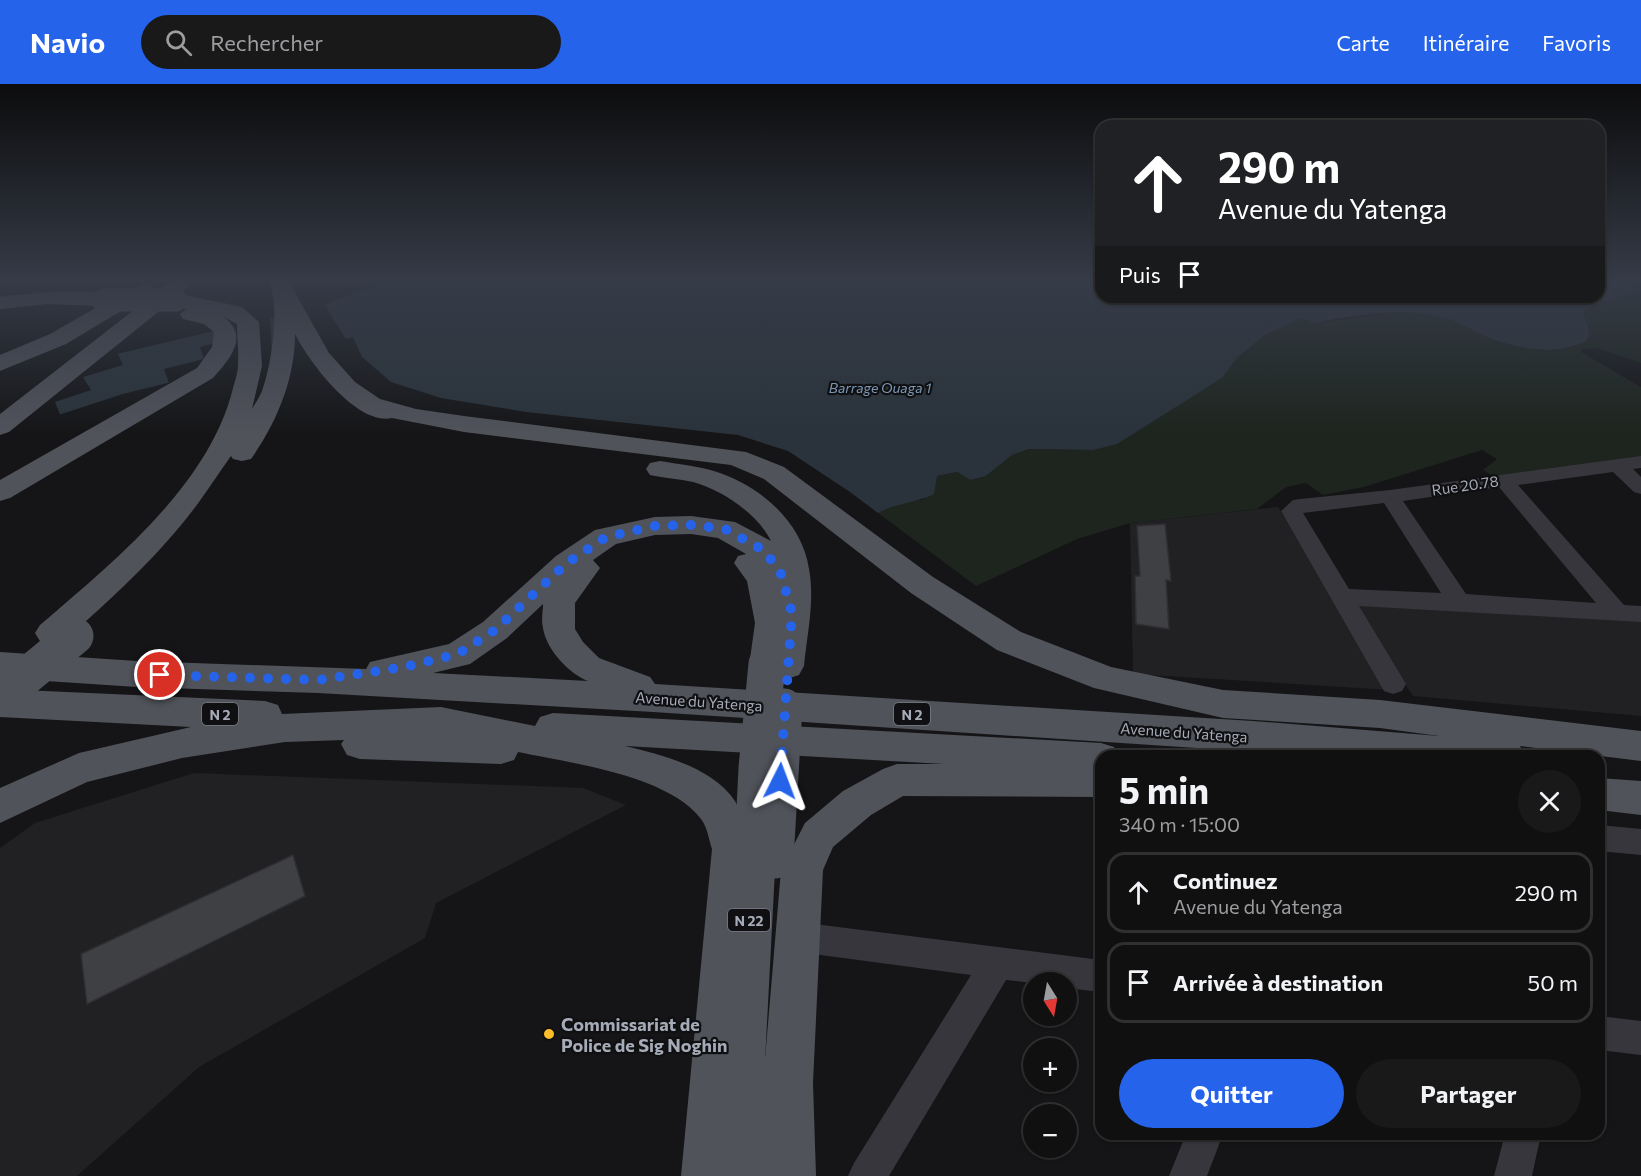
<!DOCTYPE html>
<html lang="fr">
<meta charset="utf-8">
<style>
:root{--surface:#101011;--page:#19191a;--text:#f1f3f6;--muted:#9c9d9f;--line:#303031;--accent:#2563eb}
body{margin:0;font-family:Commissioner,sans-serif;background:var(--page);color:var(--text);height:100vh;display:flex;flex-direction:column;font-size:22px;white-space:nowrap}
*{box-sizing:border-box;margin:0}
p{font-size:20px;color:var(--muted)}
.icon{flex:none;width:33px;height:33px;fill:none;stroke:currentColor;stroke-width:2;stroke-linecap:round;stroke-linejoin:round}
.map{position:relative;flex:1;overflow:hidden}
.details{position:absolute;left:1095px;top:666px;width:510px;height:390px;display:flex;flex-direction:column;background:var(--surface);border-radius:18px;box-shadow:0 2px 4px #0004,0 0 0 2px var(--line)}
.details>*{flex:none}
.top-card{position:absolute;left:1095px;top:36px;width:510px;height:183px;border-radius:18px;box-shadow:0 2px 4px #0004,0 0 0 2px var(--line);background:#202124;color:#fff;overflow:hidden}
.needle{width:39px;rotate:169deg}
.controls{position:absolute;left:1023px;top:888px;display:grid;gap:12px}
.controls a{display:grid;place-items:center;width:54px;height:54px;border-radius:50%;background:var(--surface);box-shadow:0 2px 4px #0004,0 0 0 2px var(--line);font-size:30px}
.pin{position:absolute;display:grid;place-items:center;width:51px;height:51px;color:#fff;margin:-26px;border:3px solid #fff;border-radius:50%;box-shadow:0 2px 6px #0007}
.me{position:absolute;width:66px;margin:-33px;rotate:3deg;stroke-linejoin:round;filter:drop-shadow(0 0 4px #0008)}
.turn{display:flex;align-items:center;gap:21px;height:126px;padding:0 24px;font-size:27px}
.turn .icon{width:78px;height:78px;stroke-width:2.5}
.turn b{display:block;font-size:42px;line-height:51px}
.then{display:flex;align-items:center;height:57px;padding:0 24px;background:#0003;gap:12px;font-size:22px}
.round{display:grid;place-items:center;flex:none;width:63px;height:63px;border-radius:32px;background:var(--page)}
.overview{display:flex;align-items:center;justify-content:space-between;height:102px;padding:0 24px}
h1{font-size:36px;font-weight:700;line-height:45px}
.primary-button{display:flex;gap:12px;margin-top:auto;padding:12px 24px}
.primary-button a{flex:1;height:69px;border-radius:36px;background:var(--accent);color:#fff;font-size:24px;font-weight:700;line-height:69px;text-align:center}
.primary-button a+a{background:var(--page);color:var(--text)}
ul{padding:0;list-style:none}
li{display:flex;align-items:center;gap:18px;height:81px;margin:0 12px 9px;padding:0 12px;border:3px solid var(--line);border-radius:18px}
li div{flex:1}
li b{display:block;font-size:22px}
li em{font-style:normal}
header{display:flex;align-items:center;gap:36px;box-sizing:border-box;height:84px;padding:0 30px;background:var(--accent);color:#fff}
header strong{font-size:28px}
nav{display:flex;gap:33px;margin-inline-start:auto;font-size:21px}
.search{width:420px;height:54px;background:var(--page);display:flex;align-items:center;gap:15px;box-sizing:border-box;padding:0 21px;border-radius:33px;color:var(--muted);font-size:22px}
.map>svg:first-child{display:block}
.built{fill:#212124}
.green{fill:#1d251e}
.water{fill:#2a333b}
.pier{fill:#151517}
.building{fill:#3f4044;stroke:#2f2f33;stroke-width:1.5}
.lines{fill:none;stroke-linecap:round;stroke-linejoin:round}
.street{fill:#36363c;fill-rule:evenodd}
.primary{fill:#51535b;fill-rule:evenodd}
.primary-bridge-far2{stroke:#51535b;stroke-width:23}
.primary-bridge-far1{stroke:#51535b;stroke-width:37}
.primary-bridge{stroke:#51535b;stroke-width:46}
.route{stroke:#2563eb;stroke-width:10;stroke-dasharray:0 18}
.poi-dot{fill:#fcbd28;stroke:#101012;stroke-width:2}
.labels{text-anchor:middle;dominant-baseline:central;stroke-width:4.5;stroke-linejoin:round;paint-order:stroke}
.far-water-label{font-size:14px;font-style:italic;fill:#7b97b5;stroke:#101012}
.shield{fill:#101012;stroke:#797c86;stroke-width:1.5}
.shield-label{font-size:14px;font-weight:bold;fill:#a6abb8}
.street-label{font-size:15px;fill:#a6abb8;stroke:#101012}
.near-poi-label{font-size:18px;font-weight:bold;fill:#a6abb8;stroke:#101012;text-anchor:start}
</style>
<header>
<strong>Navio</strong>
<div class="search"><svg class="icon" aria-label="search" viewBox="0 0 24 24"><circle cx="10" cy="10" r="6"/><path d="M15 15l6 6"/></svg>Rechercher</div>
<nav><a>Carte</a><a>Itinéraire</a><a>Favoris</a></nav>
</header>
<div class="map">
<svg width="1641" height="1092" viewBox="0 0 1641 1092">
<rect width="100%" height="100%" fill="#151517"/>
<path class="built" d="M1278 423 1391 606 1133 590 1130 439Z
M1349 515 1641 536V632L1413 612Z
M194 689 583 704 626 721 436 819 425 854 199 983 77 1092H0V764L35 739Z"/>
<path class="green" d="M1641 199V279L1597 264 1582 265 1581 268 1641 303V375L1494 393 1483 386 1497 375 1482 366 1364 403 1323 411 1306 399 1286 403 1257 425 1130 439 1077 455 976 502 878 429 892 421 924 415 936 392 957 388 972 396 986 392 1012 371 1029 365 1093 366 1222 294 1238 273 1265 251 1301 233 1314 239 1392 229 1409 228 1431 230 1451 236 1503 258 1545 265 1590 246 1583 228 1595 220 1640 207 1633 202Z"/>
<path class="water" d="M385 198H1101V213H1599V198L1641 199 1633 202 1641 207 1595 220 1583 228C1585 235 1592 247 1588 254 1585 259 1577 261 1572 262 1546 271 1507 262 1483 251 1465 242 1448 233 1428 230 1392 225 1350 232 1314 239L1301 234 1265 251 1238 273 1222 294 1117 360 1093 366 1029 365 1012 371 986 392 971 396 957 388 937 392 934 410C916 419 896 419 878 429L850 408 788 367 738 351 526 328 441 314 391 298 362 273 353 253 123 310 0 350 104 273 323 221Z"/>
<path class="pier" d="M323 218 347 257 277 272 278 230Z
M270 233 272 273 169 299 164 285 204 275 200 263 219 258 216 245Z
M117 268 123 281 83 293 91 306 55 318 61 333 0 352V303Z"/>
<path class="building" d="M1165 440 1171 497 1166 496 1169 545 1136 540 1135 492H1140L1137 442Z
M293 771 305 812 87 920 81 870Z"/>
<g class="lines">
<path class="street" d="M1641 372V384L1633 385 1641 393V410L1634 408 1613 388 1518 401 1624 521 1641 522V538L1359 522 1406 600 1402 607 1393 610 1384 607 1281 427 1293 416 1300 415 1390 406ZM1499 403 1596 519 1466 510 1403 417ZM1384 419 1441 509 1349 505 1303 429Z
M1599 741 1641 745V771L1599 767Z
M798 838 1101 876V908L1066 904V898L1034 899 1006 896 889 1092H848L854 1079 971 891 798 868 787 864 782 853 787 842Z
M1599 932 1641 937V971L1599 966Z
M1186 1050H1223L1207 1092H1169Z
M1505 1050H1541L1532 1092H1494Z"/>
<path class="primary" d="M170 198H187L189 201 180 210 242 223 259 238 262 282 252 325C256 318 261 311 263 304 272 278 280 222 269 198H289L329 269 355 298 380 315 416 325 464 332 746 368 784 383 933 493 1021 548 1111 583 1223 606 1380 616 1641 647V677L1520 662 1525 672H1318L653 628 318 609 137 603 0 594V568L137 577 366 585 370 578 449 560 483 538 556 472 595 446 655 433 691 432 735 438 771 457C758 430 722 406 693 398 679 395 664 394 650 391L646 385 650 379 660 377C678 380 697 382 714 387 759 401 802 437 809 485 815 517 807 550 804 582L799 591 787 595 775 591 772 586 767 588 755 584 750 575 755 539 747 497 734 479 738 472 746 470 718 454 691 450 655 451 616 460 593 476 600 484 575 519V545L583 558 599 574 650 593 655 600 1253 637 1439 652 1380 644 1223 634 1094 604 997 566 911 509 764 395 731 381 464 348 392 334C357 342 309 278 295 250 295 295 277 338 251 375L242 377 233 375 231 372C220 387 210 403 199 418 161 470 112 514 64 557L52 561 40 557 35 549 40 541C112 479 207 403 232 308 234 299 238 290 238 281 239 268 237 254 237 240L222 232C251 251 230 275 213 294L10 414 0 417V396L197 284 212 263 214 248 204 240 183 235 180 230 186 225 168 220 9 348 0 351V330ZM543 520C543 527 541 536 543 544 546 565 569 590 588 597L433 589 470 580 507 554Z
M144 199 151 201 154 205 151 209 66 260 0 287V271L50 250 99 222 47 220 0 225V213C20 210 100 202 113 214Z
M0 605 265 617 278 621 282 630 441 623 535 642 540 633 553 629 1101 659 1114 663 1119 672H1101V713L903 712 871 731 833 763 823 786 813 999 816 1092H764L763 999 781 786 805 739 843 707 883 685 897 680H944L625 662C662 671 712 683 735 717 743 731 747 750 752 765L733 1092H681L712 765C709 756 707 742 701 735 668 691 570 679 518 668L514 676 501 680 360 675 347 671 341 660 344 656 285 658 182 674 87 698 0 739V704L79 669 191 643 0 633Z
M1599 694 1641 697V731L1599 726Z"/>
<path class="primary-bridge-far2" d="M103 216H176"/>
<path class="primary-bridge-far1" d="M0 614 75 552
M775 776 784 623
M752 786 757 684 767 580"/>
<path class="primary-bridge" d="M736 1092 752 785
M760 1092 764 995"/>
</g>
<linearGradient id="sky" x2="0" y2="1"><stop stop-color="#0c0c0d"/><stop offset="0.56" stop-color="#353b47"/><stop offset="1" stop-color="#353b47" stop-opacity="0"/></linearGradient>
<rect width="1641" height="351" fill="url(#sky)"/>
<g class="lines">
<path class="route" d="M160 591 318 596 405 583 458 570 495 546 567 479 606 453 655 442 691 441 725 445 765 467 781 490 792 529 780 697"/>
</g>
<circle class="poi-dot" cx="549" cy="950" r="6"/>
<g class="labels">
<g class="far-water-label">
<text x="880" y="303">Barrage Ouaga 1</text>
</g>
<g class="shield">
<rect x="202" y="619" width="36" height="22" rx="4.5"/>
<rect x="894" y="619" width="36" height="22" rx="4.5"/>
<rect x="728" y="825" width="42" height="22" rx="4.5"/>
</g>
<g class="shield-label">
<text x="220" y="630">N 2</text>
<text x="912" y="630">N 2</text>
<text x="749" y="836">N 22</text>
</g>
<g class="street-label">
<text transform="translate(1465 401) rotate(-8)">Rue 20.78</text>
<text transform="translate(699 617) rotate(4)">Avenue du Yatenga</text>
<text transform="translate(1184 648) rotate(4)">Avenue du Yatenga</text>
</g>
<g class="near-poi-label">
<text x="561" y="940">Commissariat de<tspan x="561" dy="21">Police de Sig Noghin</tspan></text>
</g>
</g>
</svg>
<div class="controls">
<a><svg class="needle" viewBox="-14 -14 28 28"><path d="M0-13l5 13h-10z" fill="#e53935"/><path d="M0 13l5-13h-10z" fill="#9c9d9f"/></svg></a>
<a>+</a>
<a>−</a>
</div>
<div class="pin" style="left:160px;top:591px;background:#d93025"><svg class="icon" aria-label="arrive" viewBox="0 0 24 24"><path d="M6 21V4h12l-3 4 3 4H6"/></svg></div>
<svg class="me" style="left:780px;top:697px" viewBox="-20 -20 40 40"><path d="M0-17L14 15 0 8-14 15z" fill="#2563eb" stroke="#fff" stroke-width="4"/></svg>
<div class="top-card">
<div class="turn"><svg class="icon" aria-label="ahead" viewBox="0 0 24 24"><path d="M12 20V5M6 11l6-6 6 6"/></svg><div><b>290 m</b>Avenue du Yatenga</div></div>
<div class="then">Puis<svg class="icon" aria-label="arrive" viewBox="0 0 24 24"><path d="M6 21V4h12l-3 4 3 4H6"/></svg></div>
</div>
<section class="details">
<div class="overview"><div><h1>5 min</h1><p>340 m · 15:00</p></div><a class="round"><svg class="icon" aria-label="close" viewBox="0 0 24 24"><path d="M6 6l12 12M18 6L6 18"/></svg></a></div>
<ul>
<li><svg class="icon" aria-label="ahead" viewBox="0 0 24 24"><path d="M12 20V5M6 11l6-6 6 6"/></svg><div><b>Continuez</b><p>Avenue du Yatenga</p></div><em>290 m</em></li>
<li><svg class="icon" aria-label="arrive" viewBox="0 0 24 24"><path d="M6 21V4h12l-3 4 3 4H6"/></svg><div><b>Arrivée à destination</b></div><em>50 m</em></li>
</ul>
<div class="primary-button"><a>Quitter</a><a>Partager</a></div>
</section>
</div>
